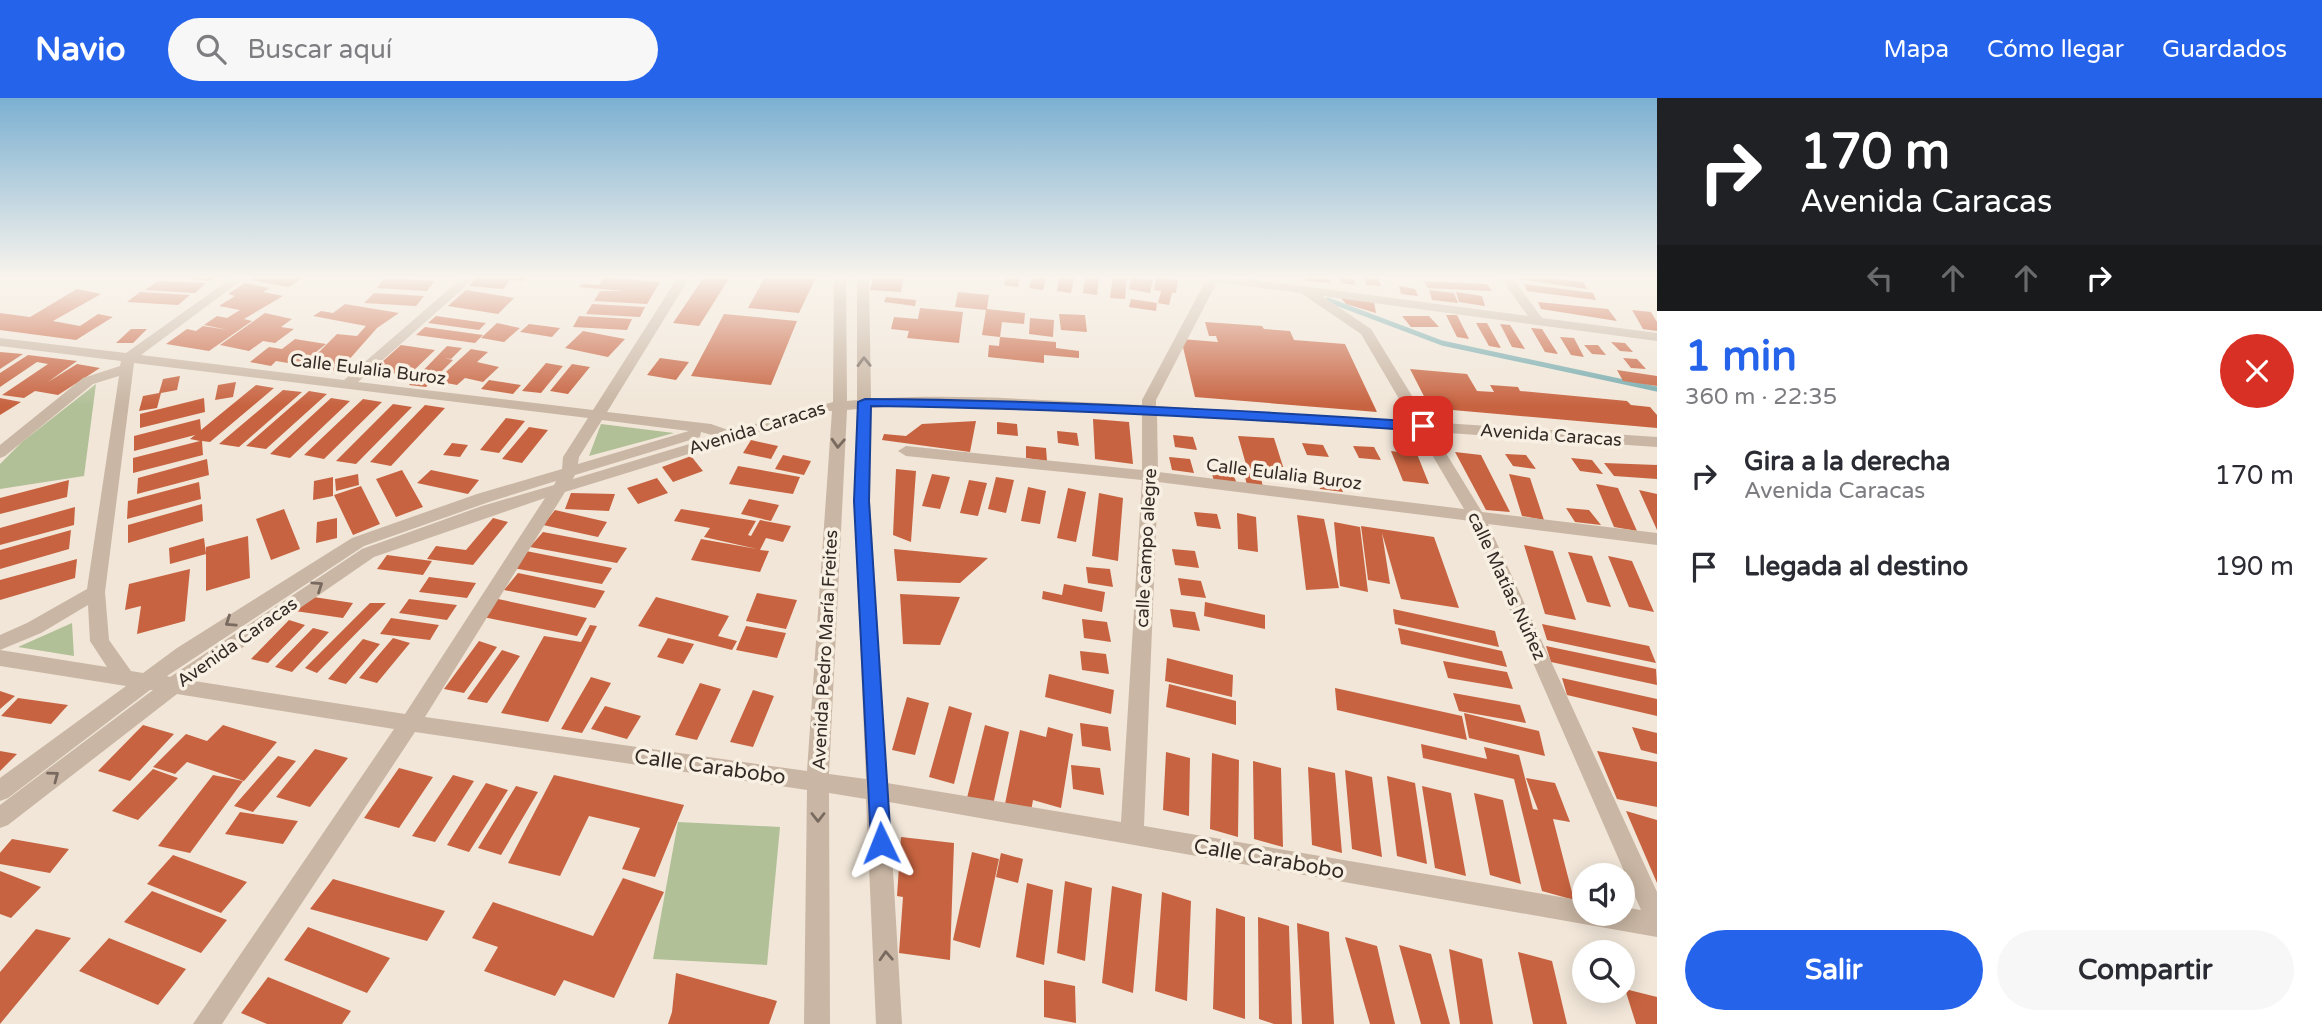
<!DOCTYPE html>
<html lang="es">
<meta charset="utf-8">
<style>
:root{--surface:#fff;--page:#f7f7f7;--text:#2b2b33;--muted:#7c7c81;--accent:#2563eb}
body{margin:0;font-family:"Varela Round",sans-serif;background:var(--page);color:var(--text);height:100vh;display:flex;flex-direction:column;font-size:26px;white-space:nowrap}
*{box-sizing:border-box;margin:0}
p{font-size:23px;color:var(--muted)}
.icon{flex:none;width:38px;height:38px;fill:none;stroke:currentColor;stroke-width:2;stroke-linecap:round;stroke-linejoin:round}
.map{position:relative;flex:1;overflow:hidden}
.drawer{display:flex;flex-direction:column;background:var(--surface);width:665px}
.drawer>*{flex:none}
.banner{background:#202124;color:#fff;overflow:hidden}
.buttons{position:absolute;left:1572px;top:765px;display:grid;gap:14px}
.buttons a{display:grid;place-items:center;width:63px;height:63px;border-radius:50%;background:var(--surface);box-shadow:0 4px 18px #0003;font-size:35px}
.pin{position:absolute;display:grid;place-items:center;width:60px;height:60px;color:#fff;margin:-30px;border-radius:14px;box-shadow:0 4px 10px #0006}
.me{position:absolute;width:77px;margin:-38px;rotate:358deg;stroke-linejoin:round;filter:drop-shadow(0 0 5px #0008)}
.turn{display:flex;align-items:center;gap:24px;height:147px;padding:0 28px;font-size:32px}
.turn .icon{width:91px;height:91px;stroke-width:2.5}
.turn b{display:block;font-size:49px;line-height:60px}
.lanes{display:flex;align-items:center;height:66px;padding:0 28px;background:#0003;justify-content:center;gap:35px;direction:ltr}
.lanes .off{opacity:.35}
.round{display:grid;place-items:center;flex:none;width:74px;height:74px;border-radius:37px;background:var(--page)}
.head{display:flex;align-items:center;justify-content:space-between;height:119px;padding:0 28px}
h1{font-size:42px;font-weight:800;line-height:52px;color:var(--accent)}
.button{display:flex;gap:14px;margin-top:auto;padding:14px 28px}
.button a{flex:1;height:80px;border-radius:42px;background:var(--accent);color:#fff;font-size:28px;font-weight:800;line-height:80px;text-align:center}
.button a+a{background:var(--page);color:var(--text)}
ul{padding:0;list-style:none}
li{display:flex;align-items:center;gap:21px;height:91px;padding:0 28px}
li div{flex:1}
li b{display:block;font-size:26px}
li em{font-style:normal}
header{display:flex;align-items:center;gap:42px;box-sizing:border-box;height:98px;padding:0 35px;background:var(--accent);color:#fff}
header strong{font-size:33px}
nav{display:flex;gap:38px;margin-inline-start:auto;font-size:24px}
.search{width:490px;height:63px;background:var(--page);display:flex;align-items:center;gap:18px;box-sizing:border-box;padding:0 24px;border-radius:38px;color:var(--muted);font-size:26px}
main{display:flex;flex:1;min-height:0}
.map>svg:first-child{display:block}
.green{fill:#b2c098}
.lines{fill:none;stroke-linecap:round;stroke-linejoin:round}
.stream{stroke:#77abae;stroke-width:5}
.building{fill:#c76340}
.minor{fill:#c9b6a4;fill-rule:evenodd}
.oneway{stroke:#786a5f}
.route{fill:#2563eb;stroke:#184099;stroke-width:2}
.labels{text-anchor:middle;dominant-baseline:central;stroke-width:7;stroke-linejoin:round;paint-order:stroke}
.street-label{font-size:18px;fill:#352b26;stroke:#f9f0e4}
.near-street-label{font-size:21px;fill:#352b26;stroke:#f9f0e4}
</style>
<header>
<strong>Navio</strong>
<div class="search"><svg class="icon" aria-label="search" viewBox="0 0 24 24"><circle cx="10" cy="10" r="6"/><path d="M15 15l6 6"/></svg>Buscar aquí</div>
<nav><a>Mapa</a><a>Cómo llegar</a><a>Guardados</a></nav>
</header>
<main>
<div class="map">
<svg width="1657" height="926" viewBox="0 0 1657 926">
<rect width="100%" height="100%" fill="#f1e6d8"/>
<path class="green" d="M96 286 84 378 0 391V366L22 344Z
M601 326 674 335 589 358Z
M72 525 74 558 18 549Z
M678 724 780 729 767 867 653 861Z"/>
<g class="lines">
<path class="stream" d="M1328 202 1442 245 1657 291"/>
</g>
<path class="building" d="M177 179H215L210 183Z
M257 179H304L289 189 251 182Z
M477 179H527L524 183 510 182 503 191 469 188Z
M604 179 660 184 647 206 594 203 600 193H624L579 189 582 186 599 187Z
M704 179H730L699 228 673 225Z
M765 179H816L799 215 748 210Z
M874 179H904L901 194 870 192Z
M1006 179H1020L1018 189 1004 187Z
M1032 179H1046L1043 192 1029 190Z
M1059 179H1074L1071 195 1057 193Z
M1085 179H1099L1097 197 1083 195Z
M1113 179H1127L1125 201 1110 200Z
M1131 179 1153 182 1150 195 1129 191Z
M1156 179 1178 182 1176 195H1172L1169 207 1158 205 1161 193 1154 192Z
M1305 179H1329L1331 185 1306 183Z
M1339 179H1353L1356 187 1341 185Z
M1364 179H1378L1381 188 1366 187Z
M1517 179H1544L1583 184 1587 191 1518 181Z
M385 180 435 183 427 193 377 190Z
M158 183 206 185 195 195 145 192Z
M1423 183 1487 186 1492 193 1428 190Z
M245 185 269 190 263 194 283 198 244 221 252 223 209 253 166 246 187 231 196 233 203 228 228 232 204 227 217 218 227 220 240 212 219 208 235 198 228 196Z
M1524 186 1593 195 1596 202 1527 193Z
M1399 188 1415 191 1418 198 1401 196Z
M77 191 101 196 53 223 80 228 98 216 113 219 76 242 0 232V215L30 219Z
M466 192 514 200 498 216 448 208Z
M1429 192 1454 195 1458 205 1432 202Z
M140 194 190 197 178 207 127 204Z
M958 194 989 197 987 211 1025 215 1024 226 1002 224 1000 239 982 237 986 212 955 209Z
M1456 194 1482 198 1485 208 1459 204Z
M374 195 424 198 416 208 364 205Z
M886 199 916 202 915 208 884 204Z
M1340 199 1374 204 1376 215 1346 206Z
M1131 201 1157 205 1156 213 1129 209Z
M1538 204 1608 211 1617 223 1541 211Z
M345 206 399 215 377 230 339 273 304 269 337 236 357 238 366 228 313 218 321 213 333 215Z
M592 206 645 209 640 219 586 216Z
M920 210 963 214 959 245 907 240 909 233 891 231 894 219 918 221Z
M1632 212 1651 214 1657 224V233L1643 231Z
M265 215 292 221 281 229 294 231 275 245 263 243 249 253 220 247Z
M724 216 797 223 771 287 691 278Z
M1059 216 1085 217 1087 234 1061 232Z
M1446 217H1457L1469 241 1457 239Z
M436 218 486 225 479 232 428 225Z
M579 218 632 221 627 232 573 229Z
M1402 218H1429L1439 229H1411Z
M1030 220 1054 222 1053 239 1029 236Z
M1205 224 1262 228 1264 231 1290 233 1294 242 1345 246 1377 314 1195 299 1181 241 1218 244 1216 238H1209Z
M497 225 520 230 504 244 481 240Z
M1476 225H1487L1501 250 1489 248Z
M529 226 560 230 552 239 520 234Z
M1500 226 1510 227 1525 251 1512 249Z
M425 229 483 237 475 245 416 237Z
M1531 230 1542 231 1558 256 1545 254Z
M131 231H147L133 245H116Z
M583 233 625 241 608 259 565 250Z
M1000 239 1056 244V250L1079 253V260L1044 257V265L988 259 989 247 999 248Z
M1560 239 1574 240 1584 259 1571 257Z
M295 241 326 246 300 267 276 263 271 268 250 264 269 249 282 251Z
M1611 244 1625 245 1633 254 1620 253Z
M401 247 435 252 408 278 373 272Z
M1584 247H1598L1606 257 1592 256Z
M447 248 462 250 451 261 444 260 453 262 426 289 409 287Z
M471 251 488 254 477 264 499 269 483 284 465 280 457 287 436 283Z
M0 254 23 256 0 271Z
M28 257 77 263 48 284 77 266 100 270 58 297 35 293 24 300 2 297 48 266 37 264 0 289V275Z
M660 260 689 264 676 282 647 277Z
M1623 260 1637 261 1646 271 1631 270Z
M546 265 563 268 541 295 522 293Z
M572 266 590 269 568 296 550 293Z
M1410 271 1467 276 1477 293 1494 294 1490 287 1518 289 1520 293 1627 303 1631 307 1650 309 1657 317V330L1430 310Z
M1617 272 1657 278V288L1623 283Z
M180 278 177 292 161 295 157 310 139 313 143 298 159 295 163 281Z
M489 282 521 287 513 296 481 291Z
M236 284 233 299 215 302 218 287Z
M256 287 274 290 210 344 202 343 203 357 133 375V360L200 343 190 341 195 337 134 353V338L200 321 201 332Z
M283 292 302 294 239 349 219 346Z
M309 293 327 296 266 351 246 348Z
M0 300 21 304 0 317Z
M204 300 205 314 140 330V316Z
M331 300 350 303 290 360 270 356Z
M363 301 382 304 324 361 304 357Z
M393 306 412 309 356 366 336 363Z
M425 307 445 310 391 368 370 364Z
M506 320 525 323 499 355 480 352Z
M1093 321 1129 324 1133 366 1095 361Z
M976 323 970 354 882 342 884 336 906 338 922 326Z
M997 324 1017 326 1018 338 997 336Z
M529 329 548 332 522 365 502 361Z
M1057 333 1077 335 1079 348 1058 345Z
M1173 337 1193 339 1197 352 1175 349Z
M1238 338 1274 340 1286 378 1247 370Z
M751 342 778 348 771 361 743 355Z
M452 345 468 347 460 359 443 357Z
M1302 345 1323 347 1329 359 1307 357Z
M1026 348 1046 350 1047 363 1026 360Z
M1353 348 1374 349 1381 362 1359 360Z
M1391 353 1417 356 1429 386 1403 383Z
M1455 354 1481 357 1510 414 1486 412Z
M1505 356 1526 357 1536 371 1513 368Z
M783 357 811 363 804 377 775 371Z
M691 358 703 373 673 384 662 369Z
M1169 359 1190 361 1194 375 1172 372Z
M1571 360 1592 362 1603 376 1580 373Z
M207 361 209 377 137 396 138 380Z
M1604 365 1657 367V381L1614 378Z
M738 368 800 379 793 396 729 386Z
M896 371 916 373 911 444 893 437Z
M1211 371 1232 373 1237 386 1214 384Z
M402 372 423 409 396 419 376 381Z
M431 372 479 382 468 396 417 385Z
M1244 375 1260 376 1263 389 1247 387Z
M358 376 359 387 336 393 335 381Z
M932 376 950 379 940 411 922 408Z
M1509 376 1530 380 1544 422 1522 418Z
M1315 378 1337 380 1343 394 1320 391Z
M333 379V398L313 402 314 383Z
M996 379 1014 382 1006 415 988 411Z
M657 380 668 395 638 406 627 390Z
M69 382 67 399 0 416V400Z
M969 382 987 385 978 418 960 415Z
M199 384 201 401 127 421 128 403Z
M1596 386 1618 390 1637 433 1614 429Z
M361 388 380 426 353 437 334 397Z
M1028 389 1046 393 1040 426 1021 423Z
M1068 390 1086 394 1076 444 1057 440Z
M1639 392 1657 396V432Z
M571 395 615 396 609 413 565 411Z
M1099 395 1123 400 1118 463 1092 458Z
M749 401 779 407 771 423 741 416Z
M202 406 203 423 128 445V427Z
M75 409 74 427 0 447V430Z
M1566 410 1589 412 1601 427 1575 424Z
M284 411 300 451 271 462 256 421Z
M681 411 756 423 748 437 751 438 760 422 791 428 783 444 766 440 760 452 769 453 760 474 691 462 701 441 757 451 704 439 710 430 674 423Z
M555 412 607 424 598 439 543 427Z
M1194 414 1217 416 1221 431 1197 428Z
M1237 415 1256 419 1258 454 1238 451Z
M1297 417 1324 421 1339 490 1306 492Z
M337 420V440L316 445 317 424Z
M493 420 508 424 473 467 427 461 436 448 466 452Z
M1334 424 1360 429 1368 494 1340 488Z
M1361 428 1434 439 1459 510 1401 501 1382 435 1390 486 1368 482Z
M71 432 69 451 0 471V452Z
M543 434 627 450 617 465 530 449Z
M248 438 250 480 206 493V449Z
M204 440 206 456 170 466 169 450Z
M1524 447 1553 453 1576 522 1545 516Z
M894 451 988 460 960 485 897 483Z
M1172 451 1195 453 1199 470 1175 467Z
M526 453 612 470 602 486 513 470Z
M1568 454 1592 458 1611 509 1587 504Z
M387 457 432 463 423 477 377 471Z
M1608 458 1632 463 1654 514 1629 509Z
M77 461 75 480 0 502V482Z
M1086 469 1110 471 1113 489 1088 485Z
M190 471 185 523 137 536 141 508 125 512 129 486Z
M518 475 605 493 595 510 504 492Z
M429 479 476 485 467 500 419 494Z
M1178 480 1201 483 1206 500 1181 497Z
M1064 486 1105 494 1102 514 1042 501 1043 493 1062 497Z
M757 495 797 502 786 531 746 523Z
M900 496 960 499 940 547 903 546Z
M307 498 353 505 343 520 295 513Z
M656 499 729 518 718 538 737 543 732 552 638 528Z
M409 501 457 507 447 522 399 515Z
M498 501 587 520 577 538 483 519Z
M1205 504 1265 517V531L1204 518Z
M370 505H386L317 575 305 570Z
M1170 511 1195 514 1200 533 1173 529Z
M1393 511 1495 533 1499 549 1395 526Z
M391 520 439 527 430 542 380 536Z
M1082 521 1107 524 1111 544 1084 540Z
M289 522 305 527 268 565 251 561Z
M1542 526 1649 548 1656 565 1547 542Z
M590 527 597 528 548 624 501 615 544 538 581 544Z
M746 528 786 535 777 560 736 552Z
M313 530 329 534 292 574 275 569Z
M1398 530 1502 553 1507 569 1401 546Z
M393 540 410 545 377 585 359 580Z
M668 540 694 546 683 566 657 559Z
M363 541 380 546 346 586 328 581Z
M479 543 497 549 464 595 444 591Z
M1546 548 1656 571 1657 587 1551 564Z
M502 552 520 558 487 605 467 601Z
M1080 553 1106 556 1109 576 1082 572Z
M1167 560 1233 577 1232 599 1165 583Z
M1443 563 1507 574 1513 591 1448 580Z
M1049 576 1114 592 1111 616 1045 599Z
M591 579 611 585 582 635 561 631Z
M1562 580 1657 601V618L1567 597Z
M700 585 721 591 697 642 675 637Z
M1169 586 1236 603V627L1166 609Z
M1335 590 1462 618 1467 642 1337 612Z
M753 592 774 598 753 649 730 644Z
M0 593 15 598 0 611Z
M1453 595 1520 607 1526 625 1459 613Z
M907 599 929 605 915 657 892 652Z
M18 600 68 607 51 626 1 618Z
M605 608 641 618 627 641 591 631Z
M949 608 972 615 954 686 929 679Z
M1464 615 1539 633 1545 658 1469 640Z
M1080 625 1108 629 1111 653 1082 648Z
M143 627 174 636 130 683 98 673Z
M223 627 277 644 244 683 187 664 175 676 153 669 186 636 207 643Z
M985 627 1009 634 993 707 967 700Z
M1048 629 1073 636 1061 710 1033 702 1031 713 1005 706 1020 632 1046 639Z
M1632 629 1657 635V656L1641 652Z
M1421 646 1487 661 1484 649 1519 657 1533 711 1538 712 1526 680 1555 685 1570 724 1553 721 1574 802 1542 793 1514 681 1423 660Z
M315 651 348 660 310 709 276 699Z
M0 653 17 656 0 673Z
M1597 653 1657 664V709L1617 701Z
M1166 654 1190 660 1189 718 1163 712Z
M1212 655 1239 662 1238 739 1210 731Z
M278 658 296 663 253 714 234 708Z
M1253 663 1281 670 1283 749 1254 741Z
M1071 667 1100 670 1104 697 1073 691Z
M1308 669 1335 675 1342 755 1312 747Z
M399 670 433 679 399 730 364 720Z
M153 671 178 680 138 722 112 713Z
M1345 672 1372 679 1382 759 1352 751Z
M213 677 243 683 190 755 158 748Z
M453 677 474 683 435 744 412 738Z
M554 677 684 707 655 779 622 771 640 730 589 718 560 778 508 765Z
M1387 678 1415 685 1427 766 1397 758Z
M486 685 508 692 469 754 447 747Z
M516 688 538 694 501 757 478 750Z
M1422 688 1451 695 1466 778 1435 770Z
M1474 695 1503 702 1521 786 1490 777Z
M1626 713 1657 722V785Z
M240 714 298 723 283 746 225 736Z
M901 739 954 745 950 862 899 855 903 799 897 798Z
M12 741 69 751 50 775 0 766V755Z
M972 754 999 761 980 850 953 842Z
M1001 755 1023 761 1018 785 996 779Z
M173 757 247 784 221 815 147 786Z
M0 773 41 789 11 820 0 816Z
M623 780 664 794 614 900 564 882 555 898 484 873 498 849 472 840 493 804 593 838Z
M333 781 445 813 427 843 310 811Z
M1065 783 1092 790 1085 863 1057 855Z
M1027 785 1053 792 1044 867 1016 859Z
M1112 788 1142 796 1133 895 1102 885Z
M152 793 227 822 201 855 124 824Z
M1162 794 1191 803 1187 903 1155 893Z
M1216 810 1245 819V921L1213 911Z
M1258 819 1289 828 1292 926H1274L1259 921Z
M1297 825 1329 834 1334 926H1302Z
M308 829 390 860 367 895 284 862Z
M36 831 71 840 0 926V874Z
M1345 839 1377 848 1395 926H1370Z
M109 840 186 871 158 907 79 873Z
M1399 847 1431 856 1450 926H1421Z
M1449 851 1482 861 1493 926H1460Z
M1518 854 1552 863 1567 926H1533Z
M676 875 777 903 769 926H668L672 914Z
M268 879 351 913 342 926H267L241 915Z
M1044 882 1075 888 1076 925 1044 919Z
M1625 891 1657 899V926H1636Z"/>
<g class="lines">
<path class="minor" d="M233 179H246L141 257 344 282 463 179H476L358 284 593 312 678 179H690L607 314 711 326 731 333 833 304 834 179H846L847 303 857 302V179H869L871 301C961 295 1052 303 1142 307V302L1206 182 1203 179H1234L1528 218 1500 179H1512L1542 220 1657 235V243L1322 198 1371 231 1428 324 1657 339V349L1433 334 1482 414 1657 435V447L1488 426 1657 794V839L889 704 902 926H876L866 701 829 695 830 926H804L807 692 415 634 222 926H193L394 631 177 596 8 727 0 730V707L153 592H150L8 700 0 703V680L126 588 0 568V552L107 569 90 543 88 507 41 535 0 552V537L27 525 87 491 119 278 93 286 5 358 0 360V347L83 280 120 268 121 263 0 248V240L126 255ZM1217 184 1301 195 1361 236 1412 323 1156 308V302ZM134 265 588 320 563 359 562 371 477 396 352 440 177 550 143 575 131 573 109 542 105 494ZM909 307 1142 316V372L906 348 898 353 906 358 1142 382 1121 724 887 685 870 403 871 310ZM857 311 854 403 866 681 829 676 847 312ZM828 313H832L807 673 425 619 565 394ZM1157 317 1418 333 1464 411 1158 374ZM602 322 689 333 578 366 579 359ZM701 334 716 338 573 381 575 377 700 339ZM556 383 554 387 482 408 362 451 170 579 167 578 364 448 489 404ZM1158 384 1471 423 1641 812 1622 809V816H1584V803L1144 728ZM545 400 405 616 194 583 374 459Z"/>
</g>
<defs><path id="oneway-chevron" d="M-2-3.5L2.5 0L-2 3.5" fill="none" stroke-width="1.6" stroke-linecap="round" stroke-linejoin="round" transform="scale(1.75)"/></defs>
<g class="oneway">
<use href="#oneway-chevron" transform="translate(864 264) rotate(-91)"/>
<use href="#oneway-chevron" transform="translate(838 345) rotate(93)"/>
<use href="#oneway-chevron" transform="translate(318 488) rotate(-34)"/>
<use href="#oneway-chevron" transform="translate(230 524) rotate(146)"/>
<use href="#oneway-chevron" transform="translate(54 678) rotate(-37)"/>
<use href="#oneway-chevron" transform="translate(818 719) rotate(90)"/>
<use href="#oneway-chevron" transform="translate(886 858) rotate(-93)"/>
</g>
<linearGradient id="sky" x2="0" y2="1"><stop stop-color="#7bb0d1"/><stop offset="0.58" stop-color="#f9f4ed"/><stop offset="1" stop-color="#f9f4ed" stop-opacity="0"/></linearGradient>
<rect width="1657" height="308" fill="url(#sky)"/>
<path class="route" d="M865 301C1051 302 1237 312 1423 324L1429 328 1423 333C1239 320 1055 310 871 308L869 403 891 745 888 752 881 755 874 752 871 745 854 403 858 304Z"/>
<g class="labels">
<g class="street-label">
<text transform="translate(368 271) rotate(7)">Calle Eulalia Buroz</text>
<text transform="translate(757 330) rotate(-17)">Avenida Caracas</text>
<text transform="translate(1551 337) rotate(4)">Avenida Caracas</text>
<text transform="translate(1284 376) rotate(7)">Calle Eulalia Buroz</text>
<text transform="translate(1146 450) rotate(-87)">calle campo alegre</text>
<text transform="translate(1507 488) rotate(65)">calle Matías Núñez</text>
<text transform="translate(237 544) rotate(-35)">Avenida Caracas</text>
<text transform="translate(825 552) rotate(-87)">Avenida Pedro María Freites</text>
</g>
<g class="near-street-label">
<text transform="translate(710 669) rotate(8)">Calle Carabobo</text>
<text transform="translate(1269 761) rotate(10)">Calle Carabobo</text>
</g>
</g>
</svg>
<div class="buttons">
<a><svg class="icon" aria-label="sound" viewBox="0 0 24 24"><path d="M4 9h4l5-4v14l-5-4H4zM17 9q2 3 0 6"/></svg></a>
<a><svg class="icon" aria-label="search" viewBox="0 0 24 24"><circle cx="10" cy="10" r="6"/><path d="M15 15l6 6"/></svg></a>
</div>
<div class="pin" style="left:1423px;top:328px;background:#d93025"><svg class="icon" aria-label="arrive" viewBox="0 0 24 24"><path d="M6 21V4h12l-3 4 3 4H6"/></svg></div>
<svg class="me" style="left:881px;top:745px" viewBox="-20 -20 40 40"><path d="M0-17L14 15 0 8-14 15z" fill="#2563eb" stroke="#fff" stroke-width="4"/></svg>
</div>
<section class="drawer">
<div class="banner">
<div class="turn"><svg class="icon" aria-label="right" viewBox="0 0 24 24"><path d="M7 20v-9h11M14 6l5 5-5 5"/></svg><div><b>170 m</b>Avenida Caracas</div></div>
<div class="lanes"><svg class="icon off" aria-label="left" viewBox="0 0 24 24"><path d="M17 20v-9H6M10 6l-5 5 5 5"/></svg><svg class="icon off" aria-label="ahead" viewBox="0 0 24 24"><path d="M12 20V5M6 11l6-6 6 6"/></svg><svg class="icon off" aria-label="ahead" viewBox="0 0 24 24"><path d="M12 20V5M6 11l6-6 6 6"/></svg><svg class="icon" aria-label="right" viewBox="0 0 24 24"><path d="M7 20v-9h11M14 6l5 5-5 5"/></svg></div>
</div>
<div class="head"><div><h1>1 min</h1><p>360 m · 22:35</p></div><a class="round" style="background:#d93025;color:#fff"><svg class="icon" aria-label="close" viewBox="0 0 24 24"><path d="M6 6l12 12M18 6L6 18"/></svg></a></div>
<ul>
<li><svg class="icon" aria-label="right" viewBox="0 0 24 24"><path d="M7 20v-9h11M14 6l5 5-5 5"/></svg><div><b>Gira a la derecha</b><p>Avenida Caracas</p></div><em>170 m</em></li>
<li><svg class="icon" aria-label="arrive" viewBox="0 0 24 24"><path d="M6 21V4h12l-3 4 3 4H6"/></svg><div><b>Llegada al destino</b></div><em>190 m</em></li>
</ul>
<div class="button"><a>Salir</a><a>Compartir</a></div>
</section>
</main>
